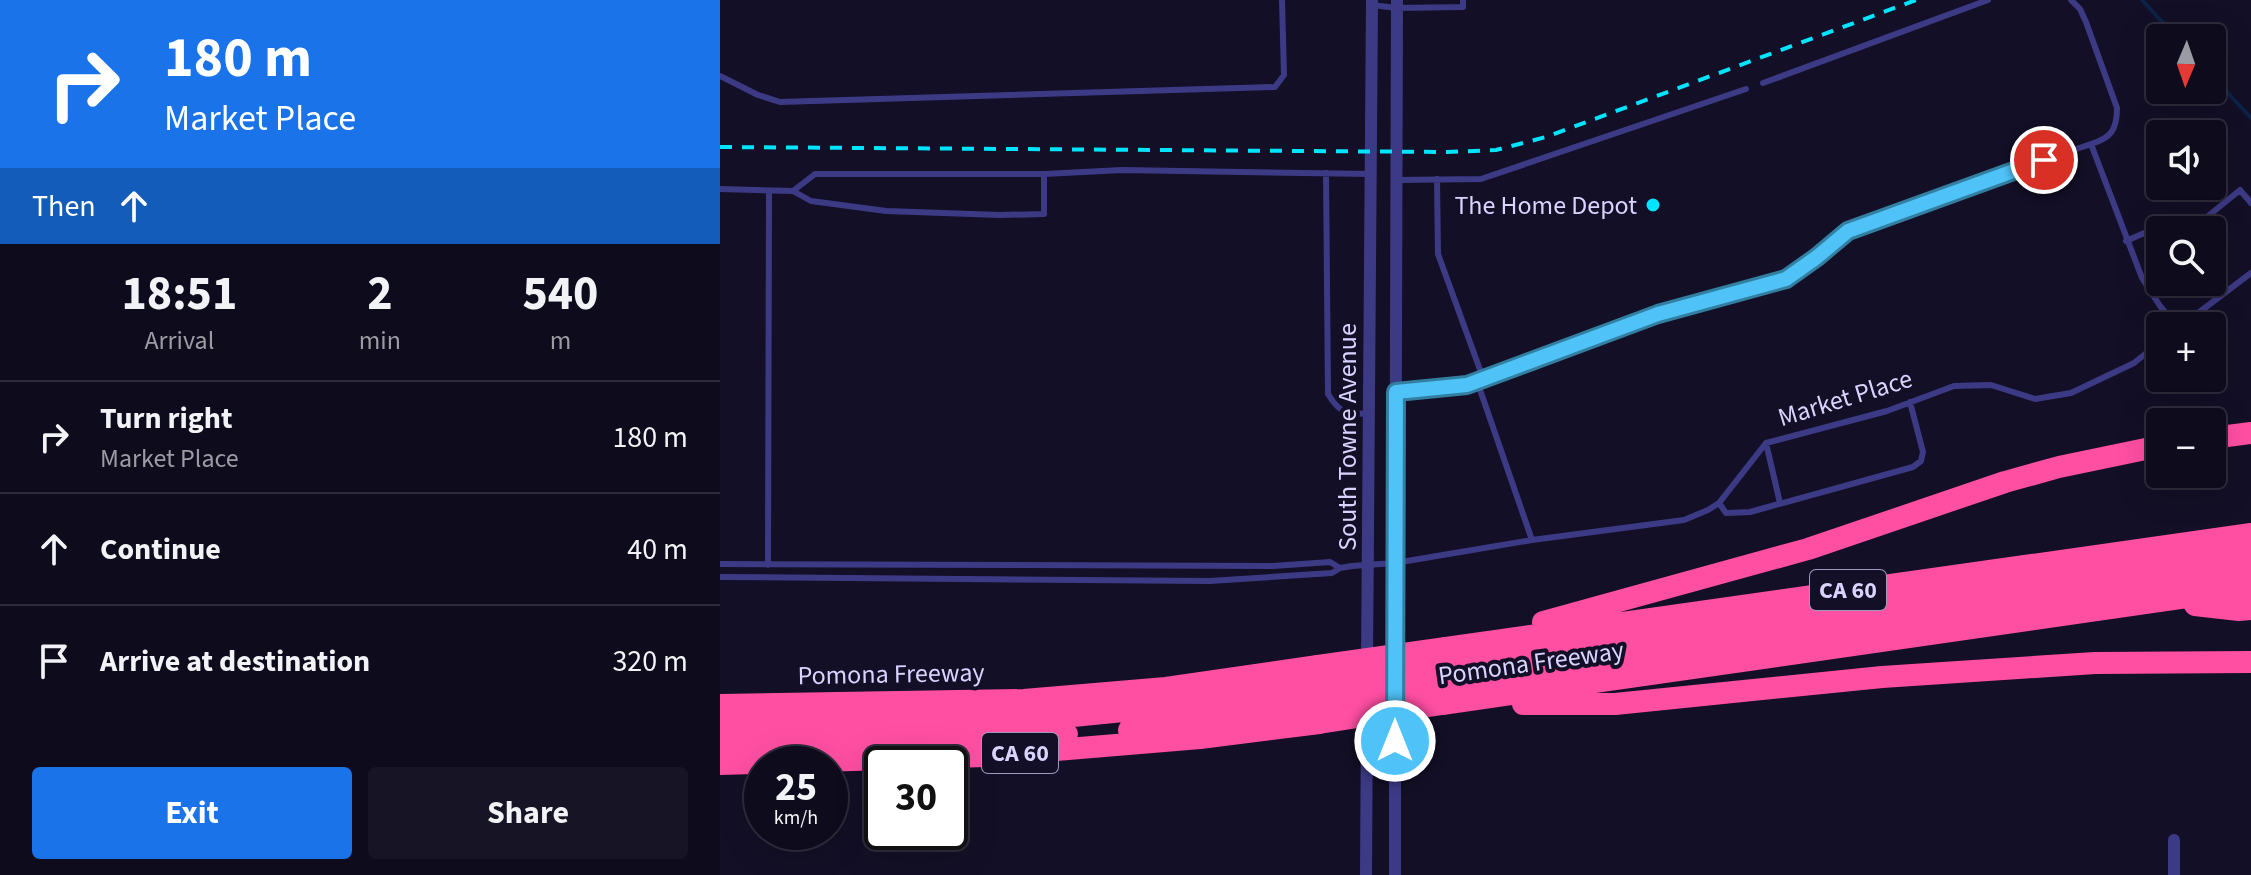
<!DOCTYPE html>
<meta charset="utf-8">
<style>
:root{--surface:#0e0b1c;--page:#171425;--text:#f1f3f6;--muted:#9b9ba3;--line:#2e2b3b;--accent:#1a73e8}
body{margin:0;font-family:"Source Sans 3",sans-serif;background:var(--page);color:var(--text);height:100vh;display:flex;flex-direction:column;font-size:30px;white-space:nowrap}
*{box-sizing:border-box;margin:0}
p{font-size:26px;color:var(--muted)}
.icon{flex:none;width:44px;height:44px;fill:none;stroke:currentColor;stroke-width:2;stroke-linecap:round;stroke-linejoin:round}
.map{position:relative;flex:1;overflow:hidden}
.sheet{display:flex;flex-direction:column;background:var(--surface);width:720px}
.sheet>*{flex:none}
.guide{background:#1a73e8;color:#fff;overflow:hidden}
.needle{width:52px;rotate:182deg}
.tools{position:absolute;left:1426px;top:24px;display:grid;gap:16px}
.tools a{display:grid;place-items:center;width:80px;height:80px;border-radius:8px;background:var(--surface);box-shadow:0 8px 32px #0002,0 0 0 2px var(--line);font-size:40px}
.speed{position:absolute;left:24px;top:746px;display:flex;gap:16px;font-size:40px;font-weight:700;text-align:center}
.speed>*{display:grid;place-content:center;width:104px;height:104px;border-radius:50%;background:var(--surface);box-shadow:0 8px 32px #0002,0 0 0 2px var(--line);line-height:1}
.speed small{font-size:20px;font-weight:400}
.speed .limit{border:4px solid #111;border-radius:12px;background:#fff;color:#111}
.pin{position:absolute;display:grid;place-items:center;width:68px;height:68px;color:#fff;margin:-34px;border:4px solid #fff;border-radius:50%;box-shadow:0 2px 8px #0007}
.me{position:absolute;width:88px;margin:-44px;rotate:0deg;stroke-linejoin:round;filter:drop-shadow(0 0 6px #0008)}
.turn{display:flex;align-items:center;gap:28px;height:168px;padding:0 32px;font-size:36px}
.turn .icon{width:104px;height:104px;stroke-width:2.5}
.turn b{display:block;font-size:56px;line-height:68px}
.then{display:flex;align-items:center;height:76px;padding:0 32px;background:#0003;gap:16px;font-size:30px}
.eta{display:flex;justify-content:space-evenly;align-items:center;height:136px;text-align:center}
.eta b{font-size:48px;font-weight:700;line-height:56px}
.primary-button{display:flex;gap:16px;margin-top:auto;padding:16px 32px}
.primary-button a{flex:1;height:92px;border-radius:8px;background:var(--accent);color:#fff;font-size:32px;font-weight:700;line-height:92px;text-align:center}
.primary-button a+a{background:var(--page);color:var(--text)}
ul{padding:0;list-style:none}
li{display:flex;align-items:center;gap:24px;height:112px;padding:0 32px;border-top:2px solid var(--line)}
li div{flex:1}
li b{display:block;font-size:30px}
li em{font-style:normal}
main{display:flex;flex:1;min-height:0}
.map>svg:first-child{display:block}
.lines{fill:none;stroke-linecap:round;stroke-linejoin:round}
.stream{stroke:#0c2248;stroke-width:4}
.service{stroke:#3d3a85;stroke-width:6}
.minor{stroke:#3d3a85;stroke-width:12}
.motorway{stroke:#ff4fa3;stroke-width:22}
.rail{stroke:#00e5ff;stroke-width:4;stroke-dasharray:12 10;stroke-linecap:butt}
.motorway-bridge{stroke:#ff4fa3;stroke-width:22}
.route-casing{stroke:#337fa1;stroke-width:20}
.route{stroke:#4fc3f7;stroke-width:14}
.poi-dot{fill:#00e5ff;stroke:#130f26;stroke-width:3}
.labels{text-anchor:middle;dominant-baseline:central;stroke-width:8;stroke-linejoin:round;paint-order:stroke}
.shield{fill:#130f26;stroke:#9e99be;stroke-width:2}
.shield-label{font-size:24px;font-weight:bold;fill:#d9d4ff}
.poi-label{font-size:26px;fill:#d9d4ff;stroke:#130f26;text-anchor:end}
.street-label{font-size:26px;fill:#d9d4ff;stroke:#130f26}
</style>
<main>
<section class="sheet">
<div class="guide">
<div class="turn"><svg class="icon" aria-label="right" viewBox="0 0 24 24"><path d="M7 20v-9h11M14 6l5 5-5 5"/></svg><div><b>180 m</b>Market Place</div></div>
<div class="then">Then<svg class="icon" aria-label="ahead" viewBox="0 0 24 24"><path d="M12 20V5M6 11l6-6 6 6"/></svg></div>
</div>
<div class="eta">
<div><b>18:51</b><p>Arrival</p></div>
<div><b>2</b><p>min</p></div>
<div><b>540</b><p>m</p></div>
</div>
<ul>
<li><svg class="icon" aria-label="right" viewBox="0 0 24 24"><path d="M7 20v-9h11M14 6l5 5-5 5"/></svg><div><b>Turn right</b><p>Market Place</p></div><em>180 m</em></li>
<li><svg class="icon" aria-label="ahead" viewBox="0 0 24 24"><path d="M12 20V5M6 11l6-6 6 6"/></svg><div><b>Continue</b></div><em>40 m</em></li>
<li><svg class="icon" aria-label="arrive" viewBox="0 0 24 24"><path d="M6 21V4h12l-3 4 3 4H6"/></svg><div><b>Arrive at destination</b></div><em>320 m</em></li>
</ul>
<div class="primary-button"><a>Exit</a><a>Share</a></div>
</section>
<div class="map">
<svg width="1531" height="875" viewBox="0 0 1531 875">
<rect width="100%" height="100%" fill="#130f26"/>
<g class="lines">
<path class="stream" d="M1422 0 1457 38
M1492 76 1531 118"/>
<path class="service" d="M1351 0 1360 9 1366 22 1397 108C1397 130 1391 138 1371 144
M652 5 677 8 743 7V0
M0 76 38 95 60 102 555 87 564 75 562 0
M1043 83 1268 0
M606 173 608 394C620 414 626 413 649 414
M717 179 718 254 763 378
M677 180 761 179 1026 89
M0 189 73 191 91 201 166 211 280 215 324 214V174L402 170 651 174
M73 191 95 174H324
M1471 230 1520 190 1531 203
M1406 241 1436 228 1440 232
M1461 326 1531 273
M757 381 812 540
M676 392 747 385 938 314 1066 279 1097 257 1128 231 1210 199 1371 144 1422 278 1440 306 1457 326
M1046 443 1060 503
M999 503 1006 513 1030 512 1193 467 1201 461 1203 452 1190 402
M0 564 553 566 610 562 620 568
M48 565 49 191
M0 577 490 581 612 573 620 568 632 566 675 563 812 540 964 520 988 510 999 503 1046 443 1167 411 1234 386 1271 385 1315 399 1351 393 1414 363 1440 342"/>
<path class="minor" d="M675 660 677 0
M647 661 652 0
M1454 840V875
M646 875 647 711
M675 875V706"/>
<path class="motorway" d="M1492 438 1531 433
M1475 605 1519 610 1531 609
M823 622 1088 549 1285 482 1339 467 1440 446
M726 648 1531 534
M725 668 1531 551
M725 685 1011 646 1531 568
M722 704 1531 588
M803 704H895L1162 677 1375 663 1531 662
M0 705 304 700 446 688 598 666
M0 727 313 720 463 705 598 687
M409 730 484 721 598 704
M0 743 184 741 347 734
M0 764 265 756 480 738 599 723"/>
<path class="rail" d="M0 147 727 152 776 150 826 137 1196 0"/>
<path class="motorway-bridge" d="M598 666 726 648
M598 687 725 668
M598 704 725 685
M599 723 722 704"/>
</g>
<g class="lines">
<defs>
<path id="route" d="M675 741 676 392 747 385 938 314 1066 279 1097 257 1128 231 1324 160"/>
</defs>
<use href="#route" class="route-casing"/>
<use href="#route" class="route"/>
</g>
<circle class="poi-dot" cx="933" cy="205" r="8"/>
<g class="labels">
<g class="shield">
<rect x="1090" y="570" width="76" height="40" rx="6"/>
<rect x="262" y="733" width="76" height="40" rx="6"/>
</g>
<g class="shield-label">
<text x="1128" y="590">CA 60</text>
<text x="300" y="753">CA 60</text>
</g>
<g class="poi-label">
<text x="917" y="205">The Home Depot</text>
</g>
<g class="street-label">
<text transform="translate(1125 398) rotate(-17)">Market Place</text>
<text transform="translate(627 437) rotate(-90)">South Towne Avenue</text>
<text transform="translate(811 663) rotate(-8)">Pomona Freeway</text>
<text transform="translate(171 674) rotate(-1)">Pomona Freeway</text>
</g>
</g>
</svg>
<div class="tools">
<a><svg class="needle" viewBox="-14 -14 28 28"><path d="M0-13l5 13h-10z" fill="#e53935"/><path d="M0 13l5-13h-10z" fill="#9b9ba3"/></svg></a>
<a><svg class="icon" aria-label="sound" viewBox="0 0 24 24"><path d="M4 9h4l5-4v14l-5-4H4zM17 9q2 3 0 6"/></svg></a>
<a><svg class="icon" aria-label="search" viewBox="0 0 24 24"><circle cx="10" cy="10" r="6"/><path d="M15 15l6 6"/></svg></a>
<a>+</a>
<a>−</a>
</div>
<div class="speed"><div>25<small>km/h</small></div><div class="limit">30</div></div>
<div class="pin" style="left:1324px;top:160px;background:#d93025"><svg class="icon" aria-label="arrive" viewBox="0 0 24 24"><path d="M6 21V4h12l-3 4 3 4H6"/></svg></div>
<svg class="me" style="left:675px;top:741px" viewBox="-20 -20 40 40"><circle r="17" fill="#4fc3f7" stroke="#fff" stroke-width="3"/><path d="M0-11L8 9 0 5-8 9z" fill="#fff"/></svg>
</div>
</main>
